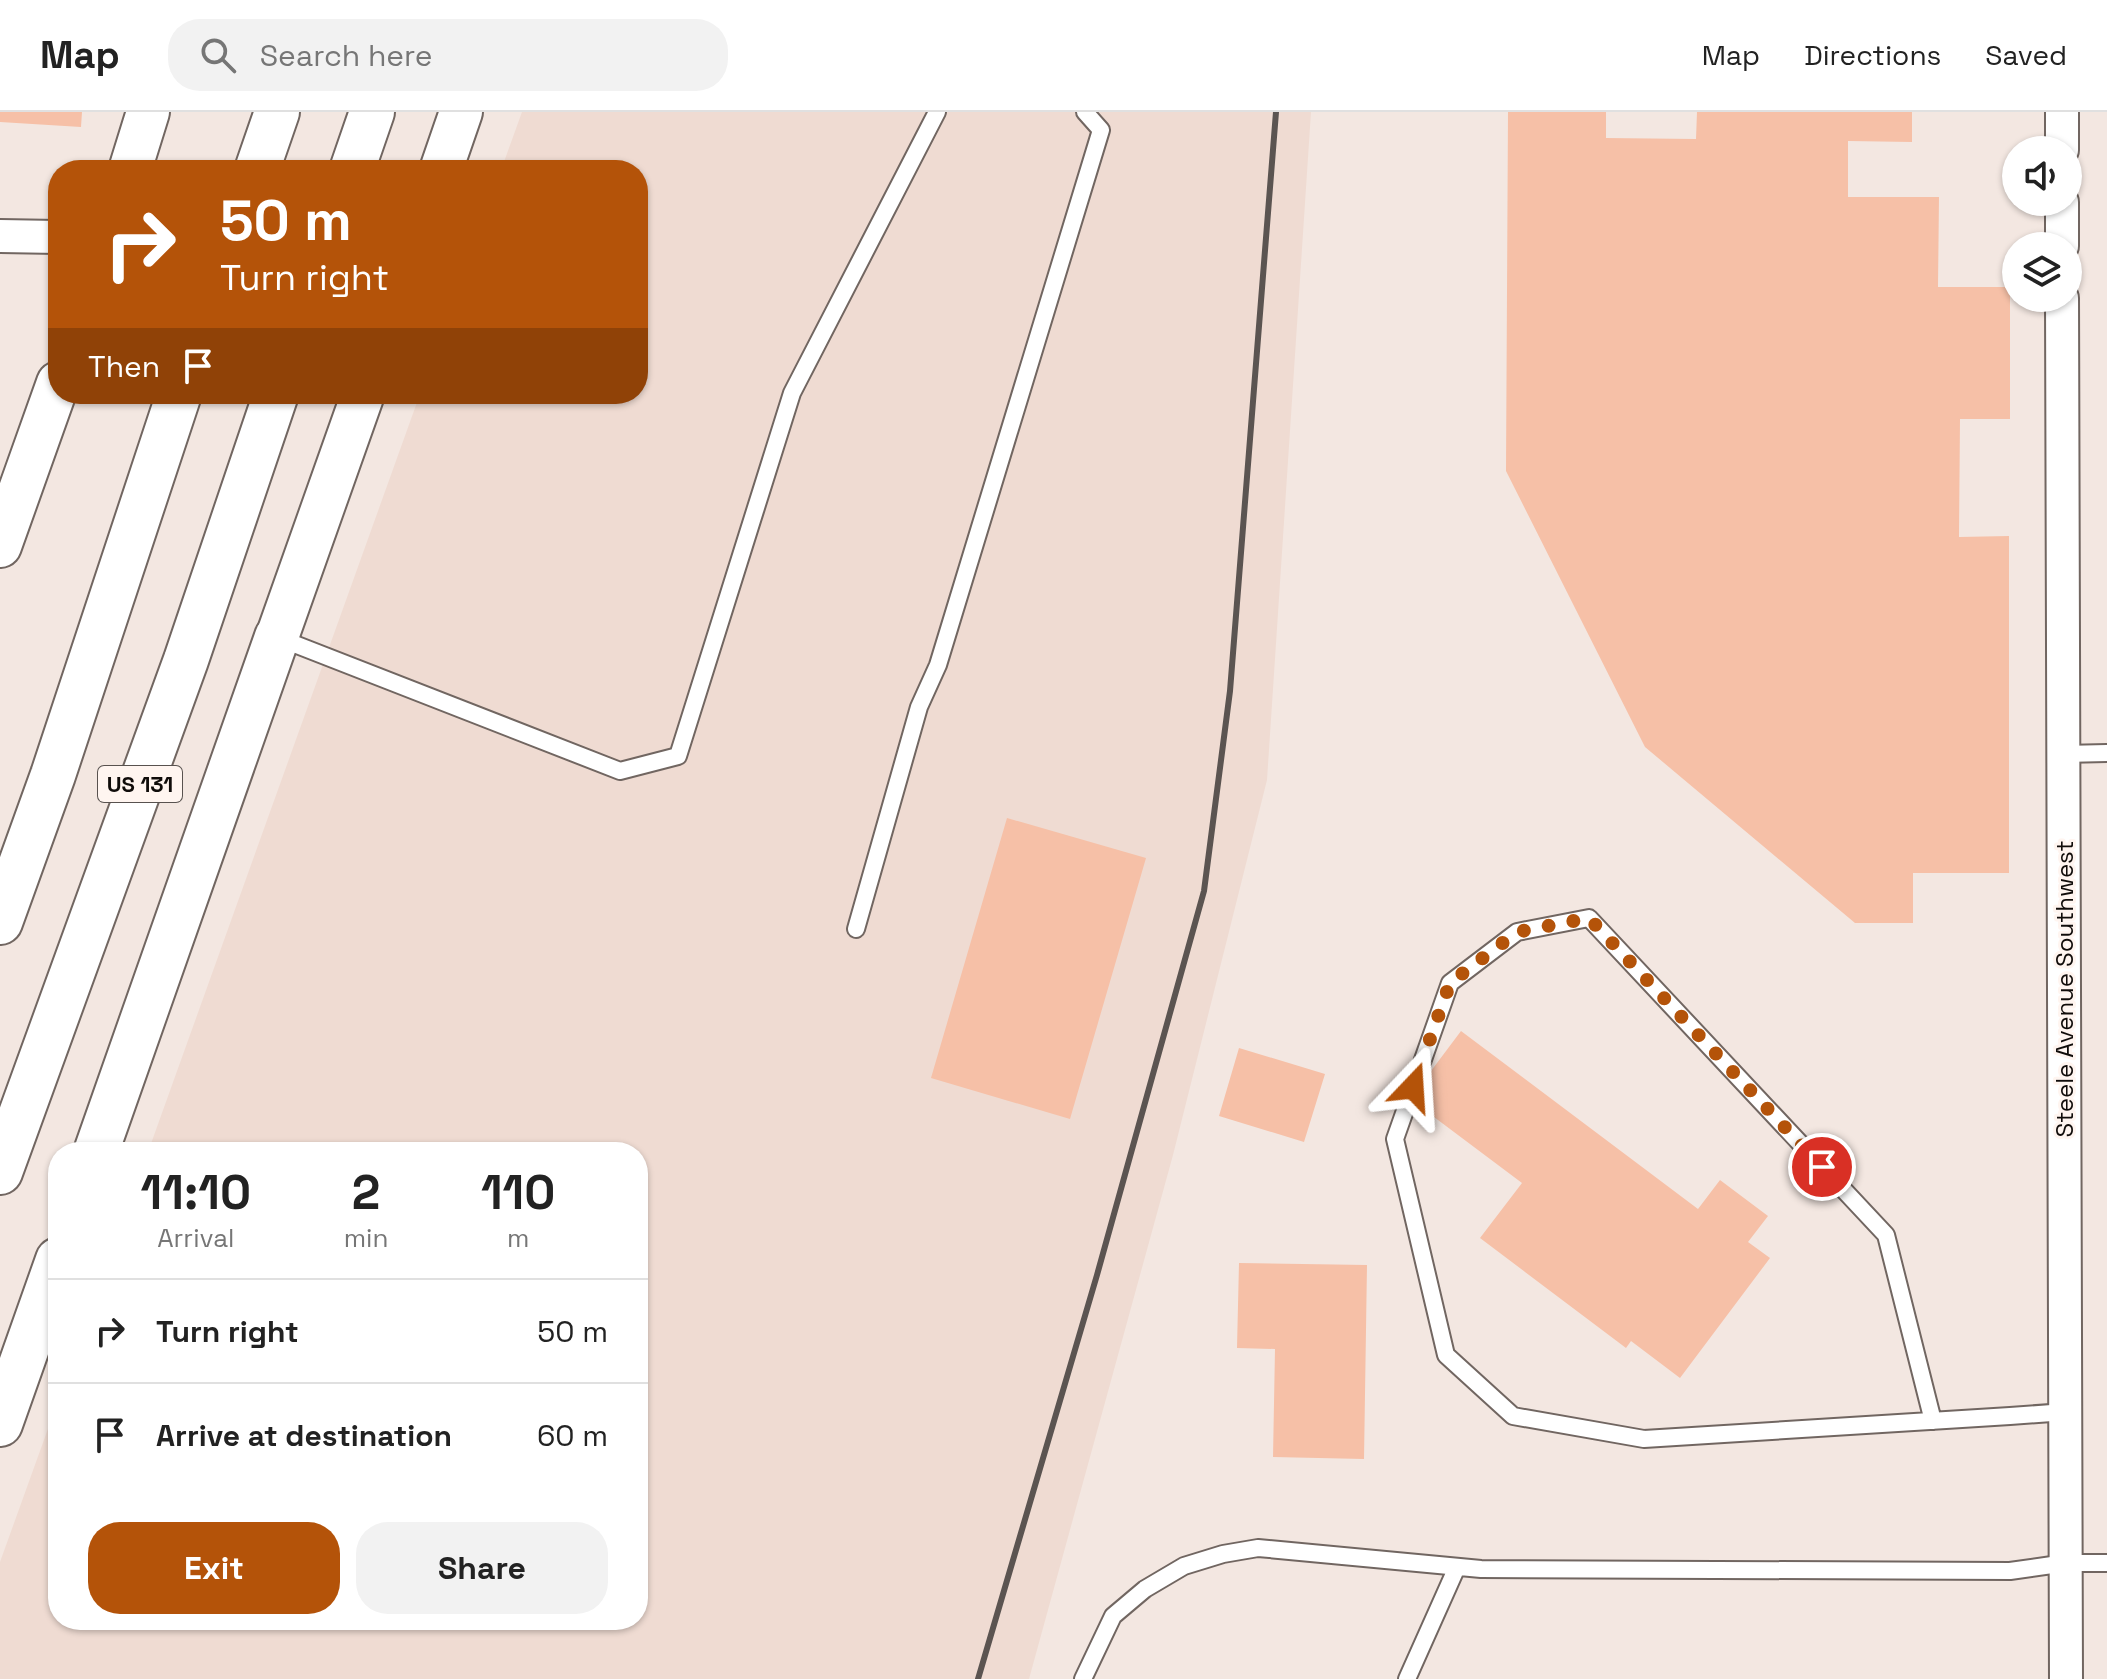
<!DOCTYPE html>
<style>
:root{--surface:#fff;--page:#f2f2f2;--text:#222;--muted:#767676;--line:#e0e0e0;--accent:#b45309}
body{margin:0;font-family:"Space Grotesk",sans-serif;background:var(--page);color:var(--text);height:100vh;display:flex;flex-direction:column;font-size:30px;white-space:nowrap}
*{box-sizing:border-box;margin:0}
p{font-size:26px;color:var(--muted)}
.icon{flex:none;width:44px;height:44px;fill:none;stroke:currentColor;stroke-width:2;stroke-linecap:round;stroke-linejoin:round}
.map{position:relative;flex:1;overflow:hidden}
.details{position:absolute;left:48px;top:1030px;width:600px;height:488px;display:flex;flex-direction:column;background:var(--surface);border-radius:32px;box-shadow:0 2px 6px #0004}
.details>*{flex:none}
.top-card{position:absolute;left:48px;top:48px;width:600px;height:244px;border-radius:32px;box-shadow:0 2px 6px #0004;background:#b45309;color:#fff;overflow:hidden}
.fabs{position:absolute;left:2002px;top:24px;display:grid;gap:16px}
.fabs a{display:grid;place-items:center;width:80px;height:80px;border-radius:50%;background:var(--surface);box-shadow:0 2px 6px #0004;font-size:40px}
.pin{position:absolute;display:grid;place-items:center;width:68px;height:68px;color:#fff;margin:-34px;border:4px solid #fff;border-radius:50%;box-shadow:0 2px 8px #0007}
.me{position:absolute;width:88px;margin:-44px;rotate:20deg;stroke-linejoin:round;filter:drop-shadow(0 0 6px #0008)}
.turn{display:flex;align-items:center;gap:28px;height:168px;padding:0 40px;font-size:36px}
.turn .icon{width:104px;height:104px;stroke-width:2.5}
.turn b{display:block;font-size:56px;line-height:68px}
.then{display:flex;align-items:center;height:76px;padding:0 40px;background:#0003;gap:16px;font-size:30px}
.eta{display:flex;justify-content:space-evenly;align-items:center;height:136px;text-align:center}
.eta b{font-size:48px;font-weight:800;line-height:56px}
.cta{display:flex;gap:16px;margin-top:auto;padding:16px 40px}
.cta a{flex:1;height:92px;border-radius:32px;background:var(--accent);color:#fff;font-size:32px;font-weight:800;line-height:92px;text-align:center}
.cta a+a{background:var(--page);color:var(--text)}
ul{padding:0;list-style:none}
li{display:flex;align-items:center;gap:24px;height:104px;padding:0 40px;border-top:2px solid var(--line)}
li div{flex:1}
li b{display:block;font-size:30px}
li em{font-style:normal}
header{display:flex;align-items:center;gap:48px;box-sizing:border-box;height:112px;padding:0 40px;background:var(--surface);border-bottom:2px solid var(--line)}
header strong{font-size:38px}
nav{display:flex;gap:44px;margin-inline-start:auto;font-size:28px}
.search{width:560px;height:72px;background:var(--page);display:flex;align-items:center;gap:20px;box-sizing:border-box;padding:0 28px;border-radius:32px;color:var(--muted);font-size:30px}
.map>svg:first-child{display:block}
.built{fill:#efdbd2}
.building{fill:#f6c0a7}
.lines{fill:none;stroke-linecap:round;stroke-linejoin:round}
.service-casing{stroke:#716661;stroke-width:20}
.minor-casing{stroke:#716661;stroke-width:36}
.tertiary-casing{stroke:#716661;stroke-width:46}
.motorway-casing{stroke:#716661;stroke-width:48}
.service{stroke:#fff;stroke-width:16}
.minor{stroke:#fff;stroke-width:32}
.tertiary{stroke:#fff;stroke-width:42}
.motorway{stroke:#fff;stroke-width:44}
.rail{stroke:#5b5451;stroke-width:6}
.route{stroke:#b45309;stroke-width:14;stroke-dasharray:0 25.2}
.labels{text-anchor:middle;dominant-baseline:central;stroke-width:6;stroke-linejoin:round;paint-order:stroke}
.shield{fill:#fff5f0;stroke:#58524f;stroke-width:2}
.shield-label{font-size:22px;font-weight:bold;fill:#100c0a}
.street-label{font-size:24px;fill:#100c0a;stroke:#fff5f0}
</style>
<header>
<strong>Map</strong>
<div class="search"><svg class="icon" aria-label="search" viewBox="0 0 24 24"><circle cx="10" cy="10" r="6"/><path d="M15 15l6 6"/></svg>Search here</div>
<nav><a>Map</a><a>Directions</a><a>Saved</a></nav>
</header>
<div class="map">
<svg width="2107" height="1567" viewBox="0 0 2107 1567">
<rect width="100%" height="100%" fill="#f3e7e1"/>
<path class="built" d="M522 0H1311L1267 668 1173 1043 1029 1567H0V1450L58 1289V1508H638V1040H148L420 282H638V58H501Z"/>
<path class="building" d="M0 0H82L81 15 0 10Z
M1508 0H1606V26L1696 27 1697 0H1912V30L1848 29V85H1939L1938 175H2010V307H1960L1959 425 2009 424V761H1913V811H1855L1645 635 1506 359Z
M1007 706 1146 746 1070 1007 931 966Z
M1461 919 1698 1097 1720 1068 1768 1104 1748 1130 1770 1146 1680 1266 1631 1229 1626 1236 1480 1126 1522 1071 1410 987Z
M1239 936 1325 962 1304 1030 1219 1004Z
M1239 1151 1367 1153 1364 1347 1273 1345 1275 1237 1237 1236Z"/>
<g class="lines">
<defs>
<path id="service" d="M279 526 620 659 678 644 792 281 937 0
M2063 642 2107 641
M856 817 919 595 938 553 1101 18 1085 0
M1933 1309 1886 1123 1589 806 1517 820 1450 871 1395 1027 1446 1243 1513 1304 1644 1327 2010 1304 2065 1300
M1083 1567 1113 1504 1145 1477 1184 1454 1223 1442 1258 1436 1481 1457 2010 1459 2066 1451H2107
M1407 1567 1457 1455"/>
<path id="minor" d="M2062 0V38
M2062 90V134
M0 124 58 125
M2062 186 2066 1567"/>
<path id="tertiary" d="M130 58 148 0
M441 58 461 0
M0 434 58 271
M277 525 363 282"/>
<path id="motorway" d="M257 58 277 0
M352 58 372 0
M0 810 53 663 179 282
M96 1040 277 525
M0 1060 186 548 276 282
M0 1312 58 1148"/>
</defs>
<use href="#service" class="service-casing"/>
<use href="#minor" class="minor-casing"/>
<use href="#tertiary" class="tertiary-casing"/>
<use href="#motorway" class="motorway-casing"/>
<use href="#service" class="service"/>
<use href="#minor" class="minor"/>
<use href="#tertiary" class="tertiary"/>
<use href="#motorway" class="motorway"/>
<path class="rail" d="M978 1567 1097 1163 1204 779 1230 579 1276 0"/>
</g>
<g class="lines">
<path class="route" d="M1413 975 1450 871 1517 820 1589 806 1822 1055"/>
</g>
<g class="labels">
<rect class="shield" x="98" y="654" width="84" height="36" rx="6"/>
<g class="shield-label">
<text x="140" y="672">US 131</text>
</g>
<g class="street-label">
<text transform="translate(2064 877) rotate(-90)">Steele Avenue Southwest</text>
</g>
</g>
</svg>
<div class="fabs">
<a><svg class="icon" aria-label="sound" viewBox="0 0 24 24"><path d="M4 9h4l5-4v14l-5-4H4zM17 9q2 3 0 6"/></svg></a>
<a><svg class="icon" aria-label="layers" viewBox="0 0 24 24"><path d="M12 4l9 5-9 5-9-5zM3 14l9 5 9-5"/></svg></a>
</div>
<div class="pin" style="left:1822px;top:1055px;background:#d93025"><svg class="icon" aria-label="arrive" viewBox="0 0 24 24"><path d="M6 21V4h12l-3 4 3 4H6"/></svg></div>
<svg class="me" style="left:1413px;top:975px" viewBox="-20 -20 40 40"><path d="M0-17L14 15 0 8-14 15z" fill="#b45309" stroke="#fff" stroke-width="4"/></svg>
<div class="top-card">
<div class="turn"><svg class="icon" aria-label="right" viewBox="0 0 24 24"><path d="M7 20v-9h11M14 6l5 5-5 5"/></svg><div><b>50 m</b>Turn right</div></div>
<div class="then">Then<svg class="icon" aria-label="arrive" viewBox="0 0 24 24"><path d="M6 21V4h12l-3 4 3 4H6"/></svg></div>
</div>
<section class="details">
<div class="eta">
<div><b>11:10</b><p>Arrival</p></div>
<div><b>2</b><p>min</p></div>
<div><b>110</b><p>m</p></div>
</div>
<ul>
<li><svg class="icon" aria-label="right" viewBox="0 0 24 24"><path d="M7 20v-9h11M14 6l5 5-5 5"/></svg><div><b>Turn right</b></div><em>50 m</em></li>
<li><svg class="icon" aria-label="arrive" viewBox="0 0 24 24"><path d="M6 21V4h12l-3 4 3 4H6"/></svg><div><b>Arrive at destination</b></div><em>60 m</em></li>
</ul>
<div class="cta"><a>Exit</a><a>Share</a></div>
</section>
</div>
